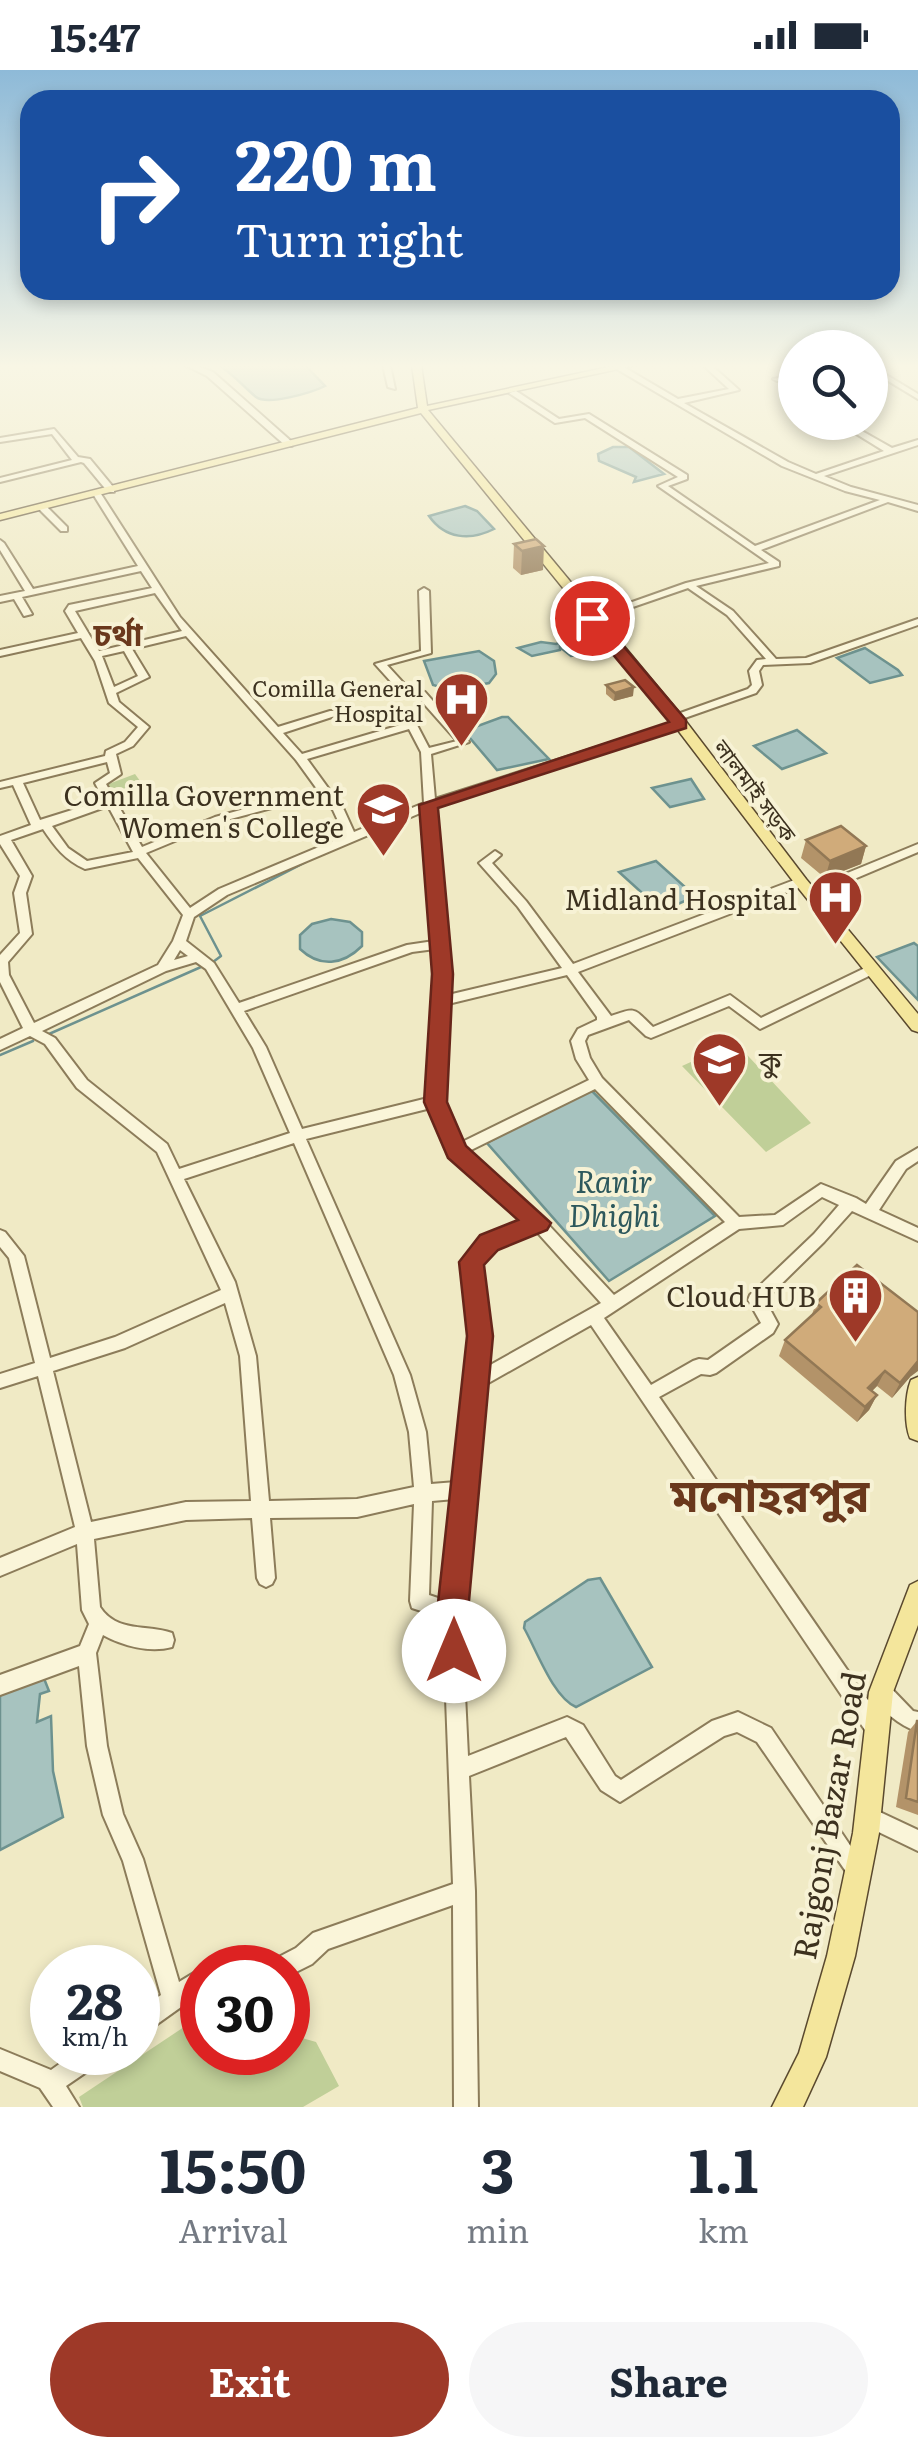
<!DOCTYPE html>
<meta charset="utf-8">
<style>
:root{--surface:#fff;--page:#f6f6f7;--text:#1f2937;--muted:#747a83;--accent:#9e3928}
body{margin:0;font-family:Literata,"Noto Sans Bengali",serif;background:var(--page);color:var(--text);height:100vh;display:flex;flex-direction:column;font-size:38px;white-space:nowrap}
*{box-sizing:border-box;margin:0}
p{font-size:32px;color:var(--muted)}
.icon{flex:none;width:55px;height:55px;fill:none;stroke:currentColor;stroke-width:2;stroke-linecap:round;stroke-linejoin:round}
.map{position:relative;height:2037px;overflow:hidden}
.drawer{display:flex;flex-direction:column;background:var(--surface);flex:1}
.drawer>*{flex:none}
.hud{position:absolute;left:20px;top:20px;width:880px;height:210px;border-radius:30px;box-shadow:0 5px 15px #0003;background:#1a4fa0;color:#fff;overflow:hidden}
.tools{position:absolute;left:778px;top:260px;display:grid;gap:20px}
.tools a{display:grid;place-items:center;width:110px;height:110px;border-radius:50%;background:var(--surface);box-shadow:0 5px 15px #0003;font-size:50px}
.speed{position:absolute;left:30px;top:1875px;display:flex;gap:20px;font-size:50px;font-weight:700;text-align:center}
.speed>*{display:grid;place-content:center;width:130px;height:130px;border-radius:50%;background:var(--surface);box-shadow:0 5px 15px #0003;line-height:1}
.speed small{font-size:25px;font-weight:400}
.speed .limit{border:15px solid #d22;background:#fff;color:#111}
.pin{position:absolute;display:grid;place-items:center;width:85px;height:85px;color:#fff;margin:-42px;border:5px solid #fff;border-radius:50%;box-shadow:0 2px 10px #0007}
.me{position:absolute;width:110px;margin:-55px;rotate:0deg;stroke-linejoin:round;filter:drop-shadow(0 0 8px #0008)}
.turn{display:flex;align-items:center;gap:35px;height:210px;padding:0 50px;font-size:45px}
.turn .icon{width:130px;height:130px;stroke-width:2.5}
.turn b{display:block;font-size:70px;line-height:85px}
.eta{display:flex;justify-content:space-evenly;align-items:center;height:170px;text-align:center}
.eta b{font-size:60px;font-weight:700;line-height:70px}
.primary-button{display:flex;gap:20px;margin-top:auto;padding:20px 50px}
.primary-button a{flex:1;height:115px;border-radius:60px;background:var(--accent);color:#fff;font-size:40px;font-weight:700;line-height:115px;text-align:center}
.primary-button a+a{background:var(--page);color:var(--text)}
.status{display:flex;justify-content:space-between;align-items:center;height:70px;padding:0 50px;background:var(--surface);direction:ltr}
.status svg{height:28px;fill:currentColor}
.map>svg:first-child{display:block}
.green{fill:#c0cf98}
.water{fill:#a7c3bf;stroke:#6d928f;stroke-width:2.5}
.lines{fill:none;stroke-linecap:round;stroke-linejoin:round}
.stream{stroke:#6d928f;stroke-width:2.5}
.minor-casing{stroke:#8c7c5a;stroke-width:4}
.major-casing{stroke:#5a492e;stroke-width:3}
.minor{fill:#faf5d9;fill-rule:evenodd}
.major{fill:#f4e69c;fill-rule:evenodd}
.wall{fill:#b39369}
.shaded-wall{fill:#927855}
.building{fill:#d0ab7a;stroke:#927855;stroke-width:2.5}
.route{fill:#9e3928;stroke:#67251a;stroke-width:2.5}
.labels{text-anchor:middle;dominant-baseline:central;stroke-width:8;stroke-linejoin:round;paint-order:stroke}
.far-poi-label{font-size:22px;fill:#3c311f;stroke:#f7f2d5;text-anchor:end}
.far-street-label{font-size:22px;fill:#3c311f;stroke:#f7f2d5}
.poi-label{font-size:28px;fill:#3c311f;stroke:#f7f2d5;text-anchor:end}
.water-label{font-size:30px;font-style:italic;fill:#2d585c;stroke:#f7f2d5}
.far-district-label{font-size:32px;font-weight:bold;fill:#6a381c;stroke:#f7f2d5}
.near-street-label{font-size:32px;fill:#3c311f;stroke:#f7f2d5}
.near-district-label{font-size:45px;font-weight:bold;fill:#6a381c;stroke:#f7f2d5}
</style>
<div class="status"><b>15:47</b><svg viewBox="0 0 49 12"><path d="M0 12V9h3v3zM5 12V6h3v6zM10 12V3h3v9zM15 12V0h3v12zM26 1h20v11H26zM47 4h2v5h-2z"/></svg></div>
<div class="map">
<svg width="918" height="2037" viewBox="0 0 918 2037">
<rect width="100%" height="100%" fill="#f0eac5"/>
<path class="green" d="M135 704 151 726 117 738 106 715Z
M735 972 811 1053 766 1082 682 996Z
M202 1945V1982H288V1964L316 1972 339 2016 303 2037H83L79 2027Z"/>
<path class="water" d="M305 295 325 316C313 322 268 336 256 327 244 317 234 305 220 296Z
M613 377H629L664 404 634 412 636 407 599 391 598 384Z
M465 436 477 441 494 459C470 471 445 469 429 446Z
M578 566 594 583 571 586 560 577V580L532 586 518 578 541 572 556 574Z
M865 578 898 600 902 605 870 613 837 588Z
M479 581 494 591 496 604 489 613 452 620 433 615 424 591Z
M502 647H508L549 689 497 700 464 661Z
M797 660 826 683 782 699 754 676Z
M691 709 704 729 670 737 652 718Z
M656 791 695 826 694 827 662 841 619 802Z
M331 849 350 852 362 862V876C343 895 320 898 300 879V865L312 854Z
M914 873 918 876V930L877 887Z
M589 1018 715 1146 609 1211 487 1073Z
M600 1508 652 1597 576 1637C553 1627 537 1581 524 1558L525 1552 588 1510Z
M43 1606 49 1621 40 1624 37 1652 51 1646 53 1701 63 1747 0 1780V1625Z"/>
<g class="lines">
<path class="stream" d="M495 717 582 689
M213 892 221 886 200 846 306 792
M49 964 201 897
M0 985 33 971"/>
<defs>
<path id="minor" d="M185 295H195L213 302 292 372V376H286L207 306Z
M383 295H390L395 319 388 317Z
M703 295H711L739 320 684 333 788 392 816 404 884 381 837 352H846L892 378 918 370V375L824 406 851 417 918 435V441L888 432 761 480 779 492V496L696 516 733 541 776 589 806 588 918 549V555L810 593 763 595 759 601 762 615 756 623 676 651 671 648 672 646 748 619 752 615 749 601 757 590 766 589 727 545 688 518 595 550 587 548 686 513 769 493 658 416 678 407 585 348 555 353 509 323 516 321 559 349 589 344 687 405V409L668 416 755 476 880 430 845 421 782 396 615 298 622 296 678 329 729 319Z
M870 295 918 324V329L870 300Z
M795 305V309L777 311 773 309Z
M54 359 78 387 90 389 114 418V422H108L84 393 81 392 0 412V408L72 390 52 364 0 372V368Z
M94 422 101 424 180 547 278 657 330 641H338V645L283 663 302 684 407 653 417 655 429 678 457 671 418 627 402 624 375 594 421 581 419 521 424 518 429 521 431 583 387 595 409 619 425 622 469 672 431 684 435 729 676 652H684V656L436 736 449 904 448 925 562 898 518 837 479 793 495 781 501 785 492 793 526 831 573 894 797 809H805L807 812 805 815 578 902 611 946C637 937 633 938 653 957L730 925 761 948 867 897H875L877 900 875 903 760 959 729 936 651 968 646 966 629 950 588 965 585 971 590 988 602 1008 739 1147 775 1145 821 1114 856 1128 866 1134 896 1091 918 1078V1091L906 1099 879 1140 918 1158V1171L852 1141 824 1172 765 1230 778 1254 773 1263 716 1303 710 1305 701 1304 659 1327 881 1649 884 1656 881 1663 874 1666 867 1663 591 1255 483 1316 461 1542 468 1686 567 1647 583 1655 615 1706 621 1710 712 1651 738 1642 771 1658 866 1799 863 1806 856 1809 849 1806 757 1672 737 1662 724 1666 620 1732 601 1720 566 1667 469 1706 475 1821 478 2037H454L453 1835 328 1879 312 1894 288 1906V1898H270L273 1890 296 1878 313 1863 453 1814 443 1548 412 1538 410 1531 414 1434 357 1447 270 1448 275 1508 272 1514 266 1517 260 1514 257 1508 252 1448 186 1450 94 1469 100 1537C117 1563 146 1554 172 1563L174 1570 172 1577C150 1583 123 1576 103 1565L96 1583 107 1676 123 1744 143 1789 179 1912 202 1898V1922L146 1962 138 1965V1941L161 1925 123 1791 103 1745 87 1676 79 1596 0 1625V1605L80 1576 89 1554 82 1540 77 1474 0 1506V1488L75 1457 38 1306 0 1318V1304L35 1293 9 1188 0 1177V1160L5 1162 24 1186 50 1288 115 1267 221 1220 157 1082 77 1018 45 974 30 966 0 980V969L23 958 0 912V885L20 863 14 823 20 806 0 774V766L31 755 13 715 0 718V712L105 686 106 681 125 672 138 657 109 633 95 591 81 568 0 586V580L78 563 65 541 69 535 152 518 141 501 22 527 32 544 24 546 14 529 0 532V526L25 521 0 480V470L4 473 33 519 138 496 93 424ZM155 523 182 561 99 581 75 541ZM186 566 296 690 317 719 215 747 142 777 106 714 121 704 116 684 133 676 149 657 119 632 116 623 149 607 132 579ZM124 581 138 606 114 617 102 586ZM409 659 421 682 424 733 354 762 344 740 307 689ZM107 692 110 703 95 713 104 730 40 750 23 713ZM321 725 333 740 345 766 219 819 190 838 146 783 223 751ZM108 736 133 782 87 791 68 778 52 756ZM425 741 434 871 407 875 239 933 214 893 186 871 194 847 227 825ZM43 759C55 777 65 790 85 799L138 788 183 845 173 871 158 895 34 953 9 905 8 892 32 864 26 823 32 806 11 770ZM435 879 437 904 428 1028 302 1059 266 977 244 941 412 882ZM180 880 188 886 174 890ZM196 892 206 899 253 978 290 1063 179 1099 167 1074 87 1010 55 968 42 961 166 901ZM567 905 597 947V950L578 959 571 971 576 989 589 1010 460 1073 442 1032 448 934ZM595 1019 725 1152 614 1225 543 1149 467 1082ZM431 1038 451 1085 526 1151 484 1169 463 1192 472 1265 456 1412 431 1414 426 1362 410 1305 306 1069ZM294 1073 394 1305 409 1362 414 1417 357 1429 269 1431 256 1286 235 1212 184 1109ZM822 1127 839 1135 814 1164 750 1225 748 1230 761 1253 708 1290 699 1289 693 1291 651 1315 604 1248 739 1159 783 1155ZM536 1161 601 1233 485 1298 488 1265 479 1194 494 1177ZM225 1233 240 1286 251 1431 186 1432 91 1452 53 1301 125 1278ZM455 1429 444 1530 429 1525 432 1431Z
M39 435H45L67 457V461H61L39 439Z
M918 774V782L814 826 810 827 804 823 806 820Z
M881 1612 888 1615 913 1641 918 1642V1662C899 1655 881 1641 871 1622L874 1615Z
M867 1736 918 1760V1781L860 1753 857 1746 860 1739Z
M222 1887H233L241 1890 244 1898H211L214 1890Z
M0 1979 51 2000 76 1982H107L104 1990 66 2016 79 2037H53L40 2018 0 2001Z"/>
<path id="major" d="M412 295H421L427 336 618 295H637L428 340 681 645 806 809 918 944V962L912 960 796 815 671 651 421 343 0 450V444L418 338Z
M918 1307V1371L910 1368C904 1353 905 1325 911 1310Z
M918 1511V1555L893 1622 879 1763 855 1886 826 1987 803 2037H772L799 1983 827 1886 853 1763 869 1622 910 1515Z"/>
</defs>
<use href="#minor" class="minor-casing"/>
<use href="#major" class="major-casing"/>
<use href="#minor" class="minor"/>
<use href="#major" class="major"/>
</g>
<path class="wall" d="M514 474 543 500 521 505 513 498Z
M606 615 633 626 614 631 606 624Z
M806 770 866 776 861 794 825 808 801 788Z
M816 1233 910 1307 892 1328 877 1316 872 1321 877 1325 869 1340 857 1352 779 1286 785 1270 811 1247Z
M917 1651H918V1745L896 1737 908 1662Z"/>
<path class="shaded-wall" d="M544 476 543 500 521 505 522 481Z
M634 617 633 626 614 631 615 623Z
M866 776 861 794 825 808 830 791Z
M918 1291V1301L910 1307 892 1328 900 1313Z
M885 1301 877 1316 860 1333 868 1318Z
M877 1325 869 1340 857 1352 865 1337Z"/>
<path class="building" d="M536 469 544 476 522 481 514 474Z
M625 610 634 617 615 623 606 615Z
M841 756 866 776 830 791 806 770Z
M857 1195 918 1242V1291L900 1313 885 1301 868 1318 877 1325 865 1337 785 1270 821 1237 816 1233Z
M917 1651H918V1732L906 1728Z"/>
<linearGradient id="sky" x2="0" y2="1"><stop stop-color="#8ebad8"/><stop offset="0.51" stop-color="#f8f6e5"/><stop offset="1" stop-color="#f8f6e5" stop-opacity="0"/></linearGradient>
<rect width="918" height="581" fill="url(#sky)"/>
<path class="route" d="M586 545H597L686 650V658L438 738 453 904 447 1032 466 1076 551 1153 547 1160 498 1180 484 1195 493 1266 468 1542 470 1581 465 1592 454 1597 443 1592 438 1581 437 1542 467 1266 459 1192 480 1165 518 1150 448 1088 424 1032 432 904 419 735 669 652 586 552Z"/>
<defs>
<symbol id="hospital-pin" viewBox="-11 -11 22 30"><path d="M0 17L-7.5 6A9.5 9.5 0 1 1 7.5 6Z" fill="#9e3928" stroke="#f7f2d5"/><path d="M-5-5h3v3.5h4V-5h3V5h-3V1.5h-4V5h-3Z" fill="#fff"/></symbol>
<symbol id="university-pin" viewBox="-11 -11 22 30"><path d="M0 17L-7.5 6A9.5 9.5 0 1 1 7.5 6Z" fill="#9e3928" stroke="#f7f2d5"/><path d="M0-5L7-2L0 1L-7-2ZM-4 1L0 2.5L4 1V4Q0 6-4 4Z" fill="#fff"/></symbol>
<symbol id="building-pin" viewBox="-11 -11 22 30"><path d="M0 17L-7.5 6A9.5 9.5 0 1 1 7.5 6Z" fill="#9e3928" stroke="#f7f2d5"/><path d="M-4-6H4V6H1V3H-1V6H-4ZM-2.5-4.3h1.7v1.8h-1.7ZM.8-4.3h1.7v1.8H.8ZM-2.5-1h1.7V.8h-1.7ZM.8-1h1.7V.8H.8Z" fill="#fff"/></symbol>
</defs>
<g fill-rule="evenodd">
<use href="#hospital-pin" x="430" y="598" width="63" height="86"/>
<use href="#university-pin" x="352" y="708" width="63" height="86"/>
<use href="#hospital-pin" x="804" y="796" width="63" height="86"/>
<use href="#university-pin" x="688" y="958" width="63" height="86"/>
<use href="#building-pin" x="824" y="1194" width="63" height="86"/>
</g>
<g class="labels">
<g class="far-poi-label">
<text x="423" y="617">Comilla General<tspan x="423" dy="25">Hospital</tspan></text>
</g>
<g class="far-street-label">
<text transform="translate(756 720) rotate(53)">লালমাই সড়ক</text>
</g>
<g class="poi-label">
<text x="344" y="724">Comilla Government<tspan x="344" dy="32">Women's College</tspan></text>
<text x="797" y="828">Midland Hospital</text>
<text x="759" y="990" text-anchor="start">কু</text>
<text x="816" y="1225">Cloud HUB</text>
</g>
<g class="water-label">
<text x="614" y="1110">Ranir<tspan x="614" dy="34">Dhighi</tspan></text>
</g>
<g class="far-district-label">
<text x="118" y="562">চর্থা</text>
</g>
<g class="near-street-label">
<text transform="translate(827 1745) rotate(-80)">Rajgonj Bazar Road</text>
</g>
<g class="near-district-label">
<text x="770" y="1422">মনোহরপুর</text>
</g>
</g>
</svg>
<div class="tools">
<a><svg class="icon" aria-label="search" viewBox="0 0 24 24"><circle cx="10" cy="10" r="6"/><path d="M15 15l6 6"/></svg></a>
</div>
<div class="speed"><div>28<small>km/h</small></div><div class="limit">30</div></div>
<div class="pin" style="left:592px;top:548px;background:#d93025"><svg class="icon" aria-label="arrive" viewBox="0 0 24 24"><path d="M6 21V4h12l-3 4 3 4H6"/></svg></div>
<svg class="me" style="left:454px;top:1581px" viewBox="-20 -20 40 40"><circle r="19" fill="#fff"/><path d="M0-13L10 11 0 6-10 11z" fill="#9e3928"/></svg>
<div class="hud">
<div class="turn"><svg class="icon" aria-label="right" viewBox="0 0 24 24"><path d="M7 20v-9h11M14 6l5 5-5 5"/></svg><div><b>220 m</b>Turn right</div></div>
</div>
</div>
<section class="drawer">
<div class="eta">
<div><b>15:50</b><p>Arrival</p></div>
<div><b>3</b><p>min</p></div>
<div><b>1.1</b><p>km</p></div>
</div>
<div class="primary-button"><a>Exit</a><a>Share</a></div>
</section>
